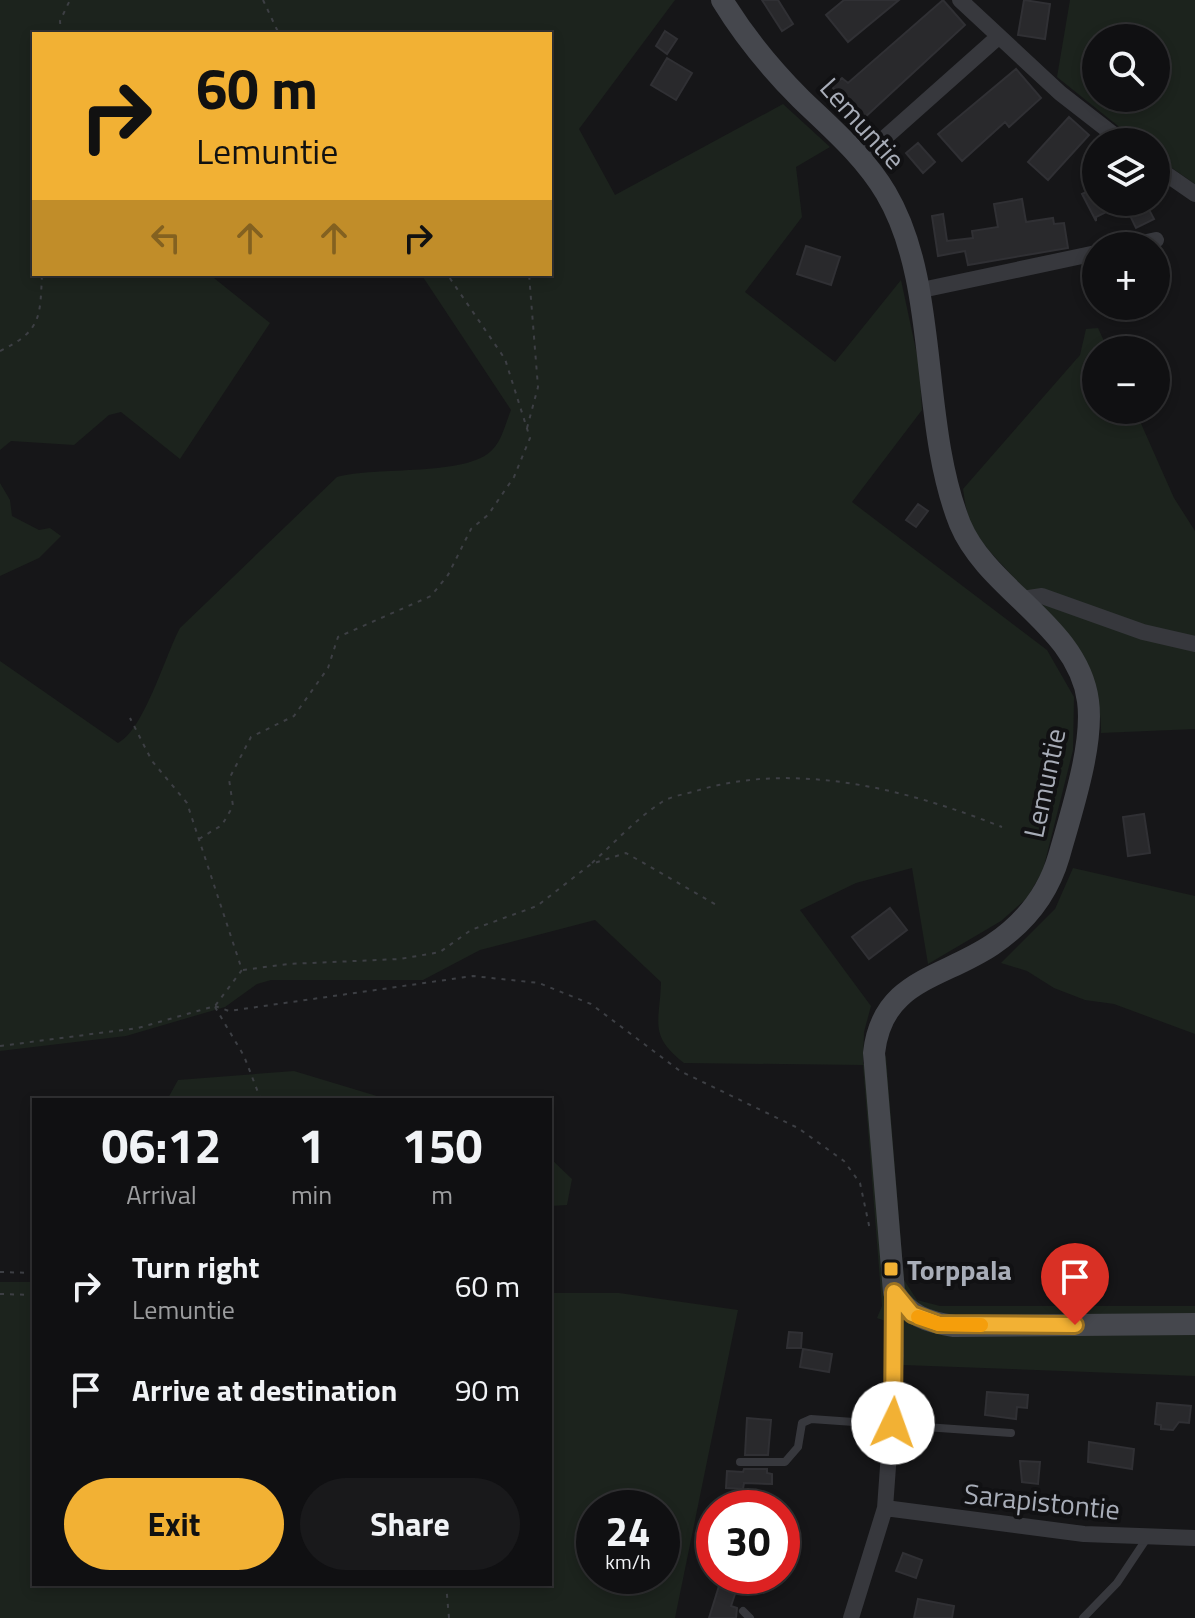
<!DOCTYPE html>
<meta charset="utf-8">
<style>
:root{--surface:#101012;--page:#19191b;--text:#f1f3f6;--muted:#9c9d9f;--line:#303032;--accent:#f2b134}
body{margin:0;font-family:"Titillium Web",sans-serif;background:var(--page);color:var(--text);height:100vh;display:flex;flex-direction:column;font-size:30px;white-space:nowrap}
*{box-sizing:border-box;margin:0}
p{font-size:26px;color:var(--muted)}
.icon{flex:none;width:44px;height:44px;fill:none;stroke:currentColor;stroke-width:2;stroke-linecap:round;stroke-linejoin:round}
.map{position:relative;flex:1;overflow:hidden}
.drawer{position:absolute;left:32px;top:1098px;width:520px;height:488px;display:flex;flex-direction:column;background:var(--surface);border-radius:0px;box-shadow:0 4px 12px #0003,0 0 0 2px var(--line)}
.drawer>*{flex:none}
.top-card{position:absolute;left:32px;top:32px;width:520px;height:244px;border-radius:0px;box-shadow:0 4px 12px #0003,0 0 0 2px var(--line);background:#f2b134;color:#111;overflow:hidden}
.fabs{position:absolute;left:1082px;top:24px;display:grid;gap:16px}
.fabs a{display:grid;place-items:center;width:88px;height:88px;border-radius:50%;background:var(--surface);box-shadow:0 4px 12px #0003,0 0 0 2px var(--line);font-size:40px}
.speed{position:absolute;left:576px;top:1490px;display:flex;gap:16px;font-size:40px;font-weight:700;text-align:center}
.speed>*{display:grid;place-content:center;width:104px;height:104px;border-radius:50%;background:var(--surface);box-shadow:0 4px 12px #0003,0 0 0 2px var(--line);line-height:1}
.speed small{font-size:20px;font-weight:400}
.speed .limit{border:12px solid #d22;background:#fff;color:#111}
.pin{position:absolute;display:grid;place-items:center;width:68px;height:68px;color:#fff;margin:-82px -34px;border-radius:50% 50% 50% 0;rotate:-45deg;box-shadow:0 0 8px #0007}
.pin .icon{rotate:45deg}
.me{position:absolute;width:88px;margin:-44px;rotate:3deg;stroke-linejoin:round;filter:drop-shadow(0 0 6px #0008)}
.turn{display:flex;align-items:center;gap:28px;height:168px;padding:0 32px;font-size:36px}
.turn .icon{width:104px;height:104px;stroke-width:2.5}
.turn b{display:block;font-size:56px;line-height:68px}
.lanes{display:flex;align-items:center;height:76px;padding:0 32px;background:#0003;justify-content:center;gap:40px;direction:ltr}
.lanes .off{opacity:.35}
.eta{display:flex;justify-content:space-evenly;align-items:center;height:136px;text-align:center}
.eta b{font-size:48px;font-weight:700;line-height:56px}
.button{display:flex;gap:16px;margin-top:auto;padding:16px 32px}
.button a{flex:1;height:92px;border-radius:48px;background:var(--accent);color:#111;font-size:32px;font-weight:700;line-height:92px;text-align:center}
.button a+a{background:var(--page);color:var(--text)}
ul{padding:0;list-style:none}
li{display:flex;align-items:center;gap:24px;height:104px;padding:0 32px}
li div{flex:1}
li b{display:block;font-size:30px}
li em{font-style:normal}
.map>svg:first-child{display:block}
.green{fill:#1c231d;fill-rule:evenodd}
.building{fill:#29292c;stroke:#303034;stroke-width:2}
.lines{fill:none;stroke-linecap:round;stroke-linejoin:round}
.path{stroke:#3d3f44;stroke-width:2;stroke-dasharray:4 6;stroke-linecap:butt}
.lane{stroke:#37383d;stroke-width:8}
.street{stroke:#37383d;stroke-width:16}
.secondary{stroke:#45474d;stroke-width:22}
.route-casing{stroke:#9d7322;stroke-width:20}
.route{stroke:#f2b134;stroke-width:14}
.slow{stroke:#f59e0b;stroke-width:14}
.poi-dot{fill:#f2b134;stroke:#111113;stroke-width:3}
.labels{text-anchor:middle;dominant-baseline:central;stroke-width:8;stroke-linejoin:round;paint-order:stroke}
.street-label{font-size:28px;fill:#a8adb8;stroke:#111113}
.poi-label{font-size:28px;font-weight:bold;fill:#a8adb8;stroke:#111113;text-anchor:start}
</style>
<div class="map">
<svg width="1195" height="1618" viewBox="0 0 1195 1618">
<rect width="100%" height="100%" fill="#161618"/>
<path class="green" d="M0 0H675L579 129 615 195 783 104 830 147 796 167 802 217 745 292 835 362 901 280 919 364 922 410 852 502 1047 650 1074 697 1073 750 1043 870 1027 898 1001 921 928 964 912 868 856 883 800 910 871 1006 864 1032 863 1064 886 1056 904 1280 917 1300 940 1306H1195V1376L903 1365 902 1327 877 1318 882 1306 863 1065 684 1063C648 1035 660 1022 661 982L595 920 480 950 423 980H271L257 984 225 1007 126 1036 0 1051V661L118 743C144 730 165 656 180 628L337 477C375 466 469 477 493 449 502 440 506 422 511 410L421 274H550V34H34V274H209L270 323 180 459 121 412 109 415 74 445 11 441 0 450Z
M1070 0H1195V184L1156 157V142H1138L1057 77ZM1096 38H1156V98H1096Z
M1098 328 1108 350H1096V410H1135L1174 498 1195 531V729L1101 733C1103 665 1049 616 1006 569 994 556 979 541 972 525 966 514 965 501 963 489L1080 355 1086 329Z
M0 483 10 500 12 516 39 530 50 528 61 536 39 558 0 576Z
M1073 868 1195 896V1034L1114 1004 1085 1000 1054 988 1027 971 1001 963 1055 909Z
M294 1071 390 1100H167L178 1080Z
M550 1158 572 1179 567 1205 550 1206Z
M0 1282H34V1584H550V1293H619L738 1310 675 1618H0ZM594 1508H662V1576H594Z"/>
<path class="building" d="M762 0H778L793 24 782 31Z
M844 0H899L848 42 826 15Z
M943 0 965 25 863 119 832 87 842 78 848 83Z
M1024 0 1050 4 1045 39 1018 35Z
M665 31 677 39 667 54 656 46Z
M667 58 692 73 676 100 651 85Z
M1016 69 1041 98 1009 127 1005 122 962 161 938 134Z
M1069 117 1089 135 1048 180 1028 162Z
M918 143 935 162 923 173 906 153Z
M1096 187V202H1145L1154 219 1136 228 1124 203 1096 217V221L1082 194Z
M1022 199 1026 222 1053 218 1054 224 1064 223 1068 248 968 265 965 251 938 256 932 216 943 214 947 241 973 238 972 231 998 227 994 204Z
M806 246 840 257 831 285 797 274Z
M918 504 928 511 916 527 906 520Z
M1144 814 1150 853 1128 856 1123 817Z
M890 908 907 930 869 959 852 937Z
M789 1332 802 1333 801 1348H787Z
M803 1349 832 1354 829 1372 800 1367Z
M987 1392 1028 1395 1027 1408 1017 1407 1016 1419 985 1415Z
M1157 1403 1191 1406 1189 1423 1179 1422 1173 1430 1161 1429V1425L1155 1424Z
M747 1418 771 1420 768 1455H745Z
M1089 1442 1134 1449 1132 1469 1088 1462Z
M1020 1461 1040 1462 1038 1484 1022 1482Z
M744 1469H767V1473L772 1474V1484L744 1483 743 1489 726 1488 727 1471 743 1472Z
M903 1553 922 1560 916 1578 896 1571Z
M719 1586 736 1591 731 1606 737 1608 736 1618H709Z
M918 1599 954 1606 952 1618H914Z"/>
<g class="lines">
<path class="path" d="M263 0 279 34
M61 34 60 21 70 0
M0 351C42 331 40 316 42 274
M527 428 538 387 529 274
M199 839 222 825 233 806 229 779 251 737 294 716 328 668 338 637 431 596 448 575 471 529 488 515 514 477 530 438 505 359 447 274
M592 863C614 843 637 818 662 802 671 796 686 794 696 791 795 760 909 790 1002 827
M243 970 288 964 400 959 440 952 471 930 537 906 591 864 626 853 720 907
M215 1006 229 1011 473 976 539 983 591 1004 680 1071 798 1128 844 1161 860 1183 870 1230
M215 1007 244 1056 261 1100
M0 1046 138 1028 215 1006 242 970 187 803 152 761 130 718
M0 1272 34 1273
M0 1294 34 1295
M446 1584 449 1618"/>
<path class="lane" d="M740 1462H785L798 1447 802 1423 811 1419 1011 1433
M743 1611 750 1618
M1083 1618 1117 1583 1147 1538"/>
<path class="street" d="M960 0 1060 93 1123 142
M861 159 997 38
M1156 167 1195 194
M1129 246 1156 240
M917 291 1096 253
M1022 599 1042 596 1143 632 1195 644
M885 1508 1084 1534 1195 1538
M851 1618 885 1508 896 1356 894 1292"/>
<path class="secondary" d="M722 0C744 36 771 69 801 99 831 128 864 156 886 193 940 284 919 421 960 524 988 591 1078 625 1088 701 1094 745 1071 813 1059 856 1048 894 1025 923 992 945 941 979 882 980 874 1053L894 1292C909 1316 927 1322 954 1326L1195 1324"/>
</g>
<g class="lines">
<defs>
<path id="route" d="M893 1423 894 1292 912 1314 939 1324 1075 1325"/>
</defs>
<use href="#route" class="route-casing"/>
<use href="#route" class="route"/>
<path class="slow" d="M918 1317 939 1324 981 1325"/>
</g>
<rect class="poi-dot" x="883" y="1261" width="16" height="16" rx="4"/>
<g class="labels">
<g class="street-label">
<text transform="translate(863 123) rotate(48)">Lemuntie</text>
<text transform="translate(1044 783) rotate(-78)">Lemuntie</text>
<text transform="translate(1042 1501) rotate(6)">Sarapistontie</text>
</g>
<g class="poi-label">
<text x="907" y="1269">Torppala</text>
</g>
</g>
</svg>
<div class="fabs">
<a><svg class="icon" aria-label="search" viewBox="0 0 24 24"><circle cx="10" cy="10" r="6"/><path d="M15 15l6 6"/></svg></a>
<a><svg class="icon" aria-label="layers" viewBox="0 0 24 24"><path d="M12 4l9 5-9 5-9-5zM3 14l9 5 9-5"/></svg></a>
<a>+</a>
<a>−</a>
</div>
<div class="speed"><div>24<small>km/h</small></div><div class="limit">30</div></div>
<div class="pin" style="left:1075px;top:1325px;background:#d93025"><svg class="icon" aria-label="arrive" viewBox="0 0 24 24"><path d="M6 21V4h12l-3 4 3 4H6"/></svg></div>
<svg class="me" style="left:893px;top:1423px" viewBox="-20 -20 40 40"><circle r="19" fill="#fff"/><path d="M0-13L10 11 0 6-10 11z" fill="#f2b134"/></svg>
<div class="top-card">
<div class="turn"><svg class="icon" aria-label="right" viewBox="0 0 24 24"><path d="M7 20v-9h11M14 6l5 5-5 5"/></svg><div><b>60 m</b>Lemuntie</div></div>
<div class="lanes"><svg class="icon off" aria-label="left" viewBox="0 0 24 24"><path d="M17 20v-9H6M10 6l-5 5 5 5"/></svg><svg class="icon off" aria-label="ahead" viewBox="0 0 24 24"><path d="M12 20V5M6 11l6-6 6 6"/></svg><svg class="icon off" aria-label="ahead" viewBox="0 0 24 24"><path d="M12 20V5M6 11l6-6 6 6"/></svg><svg class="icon" aria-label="right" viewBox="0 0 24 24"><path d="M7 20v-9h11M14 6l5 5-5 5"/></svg></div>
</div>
<section class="drawer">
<div class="eta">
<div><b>06:12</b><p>Arrival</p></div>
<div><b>1</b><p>min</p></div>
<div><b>150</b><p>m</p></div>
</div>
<ul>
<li><svg class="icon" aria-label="right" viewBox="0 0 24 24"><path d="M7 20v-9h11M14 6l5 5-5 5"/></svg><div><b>Turn right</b><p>Lemuntie</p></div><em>60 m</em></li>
<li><svg class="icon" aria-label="arrive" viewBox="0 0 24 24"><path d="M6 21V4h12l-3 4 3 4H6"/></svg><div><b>Arrive at destination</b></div><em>90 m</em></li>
</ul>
<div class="button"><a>Exit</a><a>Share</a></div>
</section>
</div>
